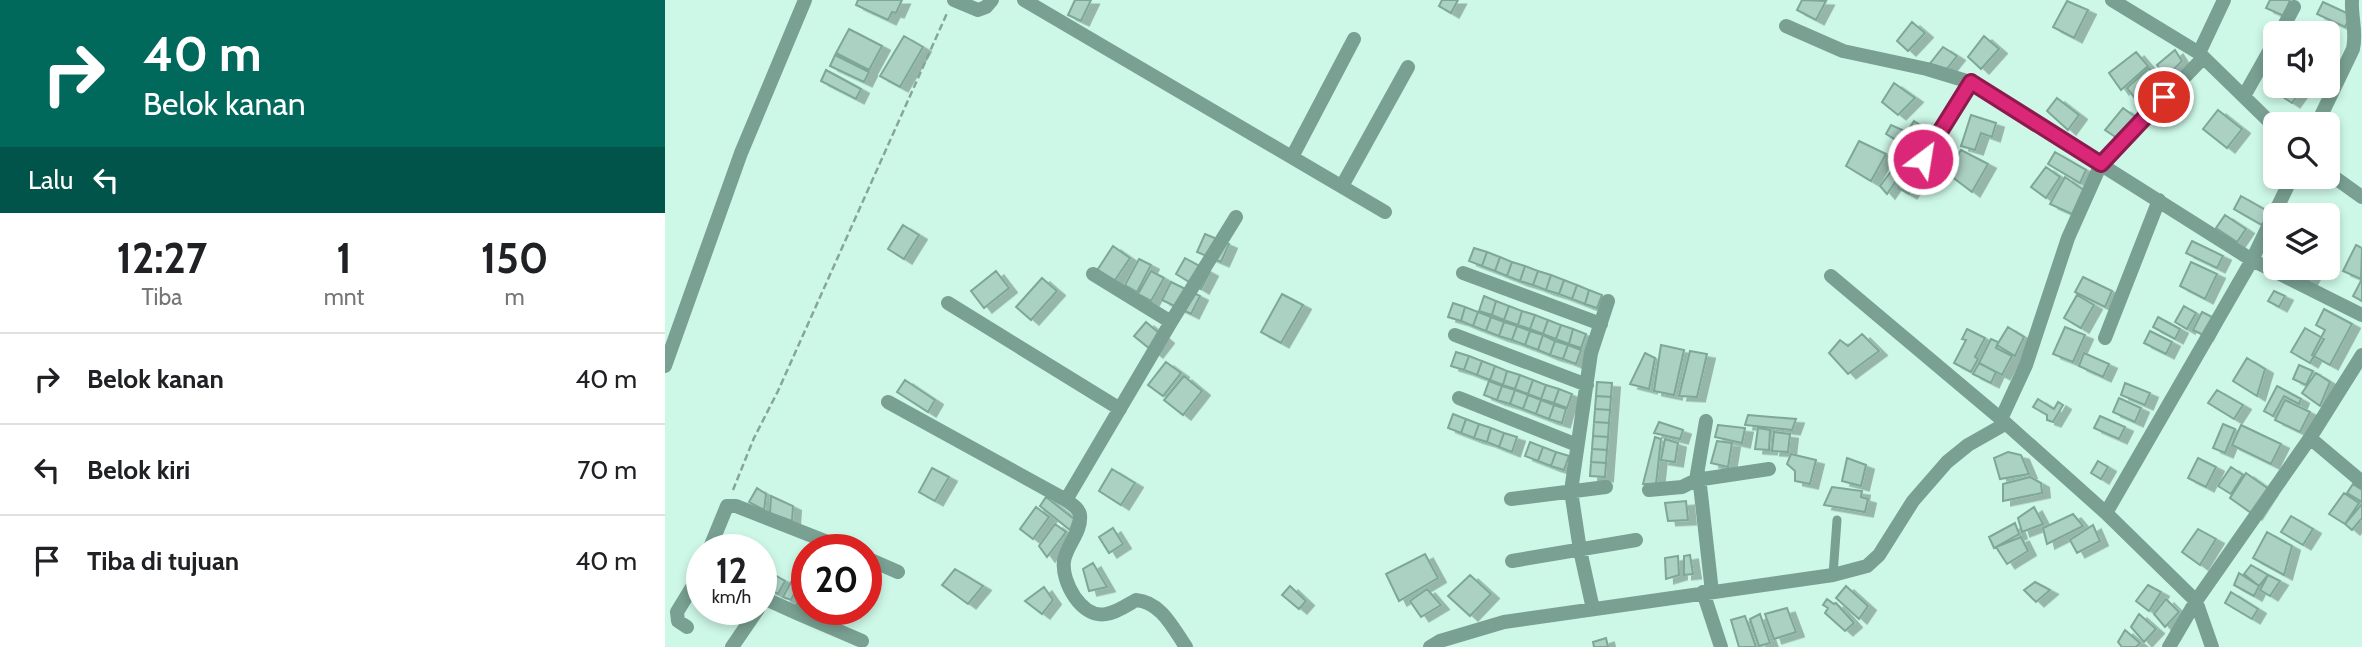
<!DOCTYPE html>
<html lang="id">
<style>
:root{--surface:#fff;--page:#f6f6f6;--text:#202124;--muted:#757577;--line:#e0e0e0}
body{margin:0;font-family:Cabin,sans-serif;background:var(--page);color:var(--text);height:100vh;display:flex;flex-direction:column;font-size:26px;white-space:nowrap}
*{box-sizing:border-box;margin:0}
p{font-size:23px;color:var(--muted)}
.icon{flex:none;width:38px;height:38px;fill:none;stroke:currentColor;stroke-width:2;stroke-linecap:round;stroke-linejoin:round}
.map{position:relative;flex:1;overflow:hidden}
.side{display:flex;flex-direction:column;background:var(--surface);width:665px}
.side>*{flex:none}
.hud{background:#00695c;color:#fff;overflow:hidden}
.controls{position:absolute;left:1598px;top:21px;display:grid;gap:14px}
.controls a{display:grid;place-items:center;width:77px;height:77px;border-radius:10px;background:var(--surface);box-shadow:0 4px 10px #0003;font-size:35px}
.speed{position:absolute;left:21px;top:534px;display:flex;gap:14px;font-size:35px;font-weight:700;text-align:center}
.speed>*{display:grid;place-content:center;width:91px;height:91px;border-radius:50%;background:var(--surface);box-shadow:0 4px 10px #0003;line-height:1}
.speed small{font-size:18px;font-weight:400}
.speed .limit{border:10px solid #d22;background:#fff;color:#111}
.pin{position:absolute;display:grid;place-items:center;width:60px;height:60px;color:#fff;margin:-30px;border:4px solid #fff;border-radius:50%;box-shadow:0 2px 7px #0007}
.me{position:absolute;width:77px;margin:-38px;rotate:31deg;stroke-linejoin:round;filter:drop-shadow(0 0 5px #0008)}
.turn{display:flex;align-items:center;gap:24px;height:147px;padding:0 28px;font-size:32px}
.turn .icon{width:91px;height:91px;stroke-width:2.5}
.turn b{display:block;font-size:49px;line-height:60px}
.then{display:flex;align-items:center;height:66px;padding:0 28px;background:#0003;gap:14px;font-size:26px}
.eta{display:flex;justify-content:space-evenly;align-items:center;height:119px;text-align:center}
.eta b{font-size:42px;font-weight:800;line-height:49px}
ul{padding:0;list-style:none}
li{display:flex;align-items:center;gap:21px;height:91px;padding:0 28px;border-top:2px solid var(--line)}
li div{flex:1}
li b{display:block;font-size:26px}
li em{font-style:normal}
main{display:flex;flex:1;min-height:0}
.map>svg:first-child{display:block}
.building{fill:#abd1c3;stroke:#7ea798;stroke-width:2;filter:url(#shadow)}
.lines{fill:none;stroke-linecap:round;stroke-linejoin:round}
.path{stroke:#87a69b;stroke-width:2.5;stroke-dasharray:7 3.5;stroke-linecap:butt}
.service{stroke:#79a092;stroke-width:9}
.minor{stroke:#79a092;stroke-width:14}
.route-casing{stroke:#8e194d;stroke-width:18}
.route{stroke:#db2777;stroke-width:12}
</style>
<main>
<section class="side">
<div class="hud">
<div class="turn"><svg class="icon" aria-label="right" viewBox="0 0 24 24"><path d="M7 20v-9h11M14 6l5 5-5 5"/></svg><div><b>40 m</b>Belok kanan</div></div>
<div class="then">Lalu<svg class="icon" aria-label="left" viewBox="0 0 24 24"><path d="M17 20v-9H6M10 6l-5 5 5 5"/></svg></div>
</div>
<div class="eta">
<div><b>12:27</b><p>Tiba</p></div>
<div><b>1</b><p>mnt</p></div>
<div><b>150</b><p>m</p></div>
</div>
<ul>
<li><svg class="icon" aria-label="right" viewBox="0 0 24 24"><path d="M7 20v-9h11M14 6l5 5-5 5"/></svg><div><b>Belok kanan</b></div><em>40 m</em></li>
<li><svg class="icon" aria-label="left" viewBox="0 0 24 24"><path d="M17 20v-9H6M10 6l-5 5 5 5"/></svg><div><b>Belok kiri</b></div><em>70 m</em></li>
<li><svg class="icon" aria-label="arrive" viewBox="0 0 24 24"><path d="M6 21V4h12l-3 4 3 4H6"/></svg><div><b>Tiba di tujuan</b></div><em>40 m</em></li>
</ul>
</section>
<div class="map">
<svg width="1697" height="647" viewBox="0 0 1697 647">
<defs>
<filter id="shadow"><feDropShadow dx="8" dy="4.5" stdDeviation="0" flood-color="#0004"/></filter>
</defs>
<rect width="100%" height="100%" fill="#cdf8e8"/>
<path class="building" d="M193 0H237L231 13 227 12 223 20 191 5Z
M410 0H426L416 21 403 15Z
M777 0H793L786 13 774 6Z
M1137 0 1161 1 1151 20 1132 10Z
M1605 0H1625L1619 16 1601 8Z
M1402 1 1423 10 1409 38 1388 27Z
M1658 2 1686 15 1680 27 1652 14Z
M1247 22 1260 33 1243 51 1232 41Z
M184 29 217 46 204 70 171 53Z
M239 36 258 47 235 87 215 76Z
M1319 36 1334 49 1316 69 1303 57Z
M1278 47 1292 56 1281 70 1263 66Z
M1510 50 1517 61 1501 77 1492 65Z
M1471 52 1483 66 1456 90 1444 73Z
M170 55 204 72 199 82 165 66Z
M1484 68 1496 81 1473 102 1462 88Z
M161 70 196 89 191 99 156 81Z
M1229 83 1250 98 1233 115 1217 102Z
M1621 86H1639L1627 103 1615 95Z
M1392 98 1414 115 1403 130 1382 111Z
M1458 108 1473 119 1455 140 1440 130Z
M1553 110 1577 129 1562 148 1538 129Z
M1306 115 1331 123 1327 137 1316 133 1310 150 1296 146Z
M1249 121 1269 134 1256 155 1221 134 1226 125 1242 132Z
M1194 141 1221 154 1206 181 1181 166Z
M1296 150 1323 164 1307 192 1282 173Z
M1390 152 1421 170 1415 183 1383 164Z
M1233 162 1239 169 1222 194 1215 186Z
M1381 167 1395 177 1381 198 1366 187Z
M1245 169 1256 175 1244 194 1233 188Z
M1400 177 1420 191 1407 214 1385 204Z
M1576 196 1604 212 1597 225 1569 209Z
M1560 215 1581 229 1572 242 1551 228Z
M238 225 254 235 239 259 223 249Z
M540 234 564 244 556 262 532 252Z
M1527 241 1558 256 1552 268 1521 253Z
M1691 245 1697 248 1696 279 1678 271Z
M448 246 465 258 448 283 431 272Z
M809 248 822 252 817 266 804 261Z
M822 252 835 257 830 271 817 266Z
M835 257 847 262 842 276 830 271Z
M520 258 545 272 536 289 511 274Z
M474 259 486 265 472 292 460 285Z
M847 262 860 266 855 281 842 276Z
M1526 262 1552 274 1540 299 1515 286Z
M860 266 873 271 868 285 855 281Z
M1627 268H1651L1642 284 1626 274Z
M331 271 344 288 319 308 306 291Z
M486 271 499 278 486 301 473 294Z
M873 271 886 275 881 290 868 285Z
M886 275 899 280 894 294 881 290Z
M1418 277 1447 291 1440 307 1410 292Z
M377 278 392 291 366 320 351 307Z
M899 280 912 285 907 299 894 294Z
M1696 281 1697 282V301L1688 296Z
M506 282 535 296 526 314 497 300Z
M912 285 924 290 920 304 907 299Z
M924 290 937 295 932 308 920 304Z
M1609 291 1620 296 1614 307 1603 301Z
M617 294 638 305 616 343 596 332Z
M1412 295 1429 305 1416 328 1399 318Z
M819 296 831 301 827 315 814 311Z
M831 301 844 306 839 320 827 315Z
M788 303 800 307 796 321 783 317Z
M844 306 857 311 853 325 839 320Z
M1519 306 1531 313 1522 329 1510 322Z
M800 307 813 312 808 326 796 321Z
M1659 309 1687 324 1665 365 1647 355 1660 330 1651 325Z
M857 311 870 315 865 329 853 325Z
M813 312 826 317 821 331 808 326Z
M1537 312 1549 318 1540 336 1528 330Z
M870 315 883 320 878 334 865 329Z
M826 317 839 322 834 336 821 331Z
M1493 317 1515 329 1510 339 1488 327Z
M883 320 896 325 891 339 878 334Z
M481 322 501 339 490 353 469 336Z
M839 322 852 326 847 340 834 336Z
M896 325 908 329 904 344 891 339Z
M852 326 865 331 860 345 847 340Z
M1343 327 1359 337 1350 356 1332 345Z
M1400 327 1420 335 1408 362 1388 354Z
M1640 328 1659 339 1645 363 1626 352Z
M908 329 921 334 916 348 904 344Z
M1302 329 1320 338 1310 357 1313 359 1306 372 1289 363 1301 340 1297 339Z
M865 331 878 335 873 350 860 345Z
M1485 331 1507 342 1501 354 1479 343Z
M1197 334 1214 351 1183 374 1164 353 1175 340 1183 346Z
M878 335 890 341 885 355 873 350Z
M1326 339 1333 342 1331 348 1347 356 1337 375 1314 363Z
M890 341 903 345 898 359 885 355Z
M903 345 916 350 911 364 898 359Z
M996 345 1019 350 1009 395 989 391Z
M1025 351 1042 354 1032 397 1014 396Z
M791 352 804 356 799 370 786 366Z
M980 353 990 358 984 389 965 384Z
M1419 353 1444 364 1438 377 1414 366Z
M804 356 817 361 812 375 799 370Z
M1582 358 1600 369 1592 396 1568 381Z
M817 361 830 366 825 380 812 375Z
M501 362 516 373 498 396 483 385Z
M1314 363 1331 372 1326 383 1308 374Z
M1634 365 1648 371 1641 385 1628 379Z
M830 366 842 371 838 385 825 380Z
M842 371 855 375 850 389 838 385Z
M1651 373 1665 382 1655 406 1637 393Z
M855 375 868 380 863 394 850 389Z
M519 376 537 391 518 415 499 400Z
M240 380 270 400 263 412 232 392Z
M868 380 881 385 876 399 863 394Z
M824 381 837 386 832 400 819 395Z
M932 382 947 383 946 397 931 396Z
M1460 383 1485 393 1480 405 1456 395Z
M881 385 894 389 889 403 876 399Z
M837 386 850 390 845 404 832 400Z
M1612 386 1636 399 1634 404 1619 396 1608 416 1599 411Z
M894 389 907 394 902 408 889 403Z
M850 390 863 395 858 409 845 404Z
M1552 390 1578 405 1569 419 1543 403Z
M863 395 876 400 871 414 858 409Z
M931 396 946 397 945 410 930 409Z
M1454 398 1476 408 1470 422 1448 412Z
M1373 399 1389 409 1393 402 1398 405 1388 422 1382 420V415L1368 407Z
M876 400 889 405 884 419 871 414Z
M1620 400 1645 412 1635 432 1610 420Z
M889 405 901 409 897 423 884 419Z
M930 409 945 410 944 423 929 422Z
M788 414 801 419 796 433 783 428Z
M1083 415 1131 419 1127 430 1080 425Z
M1435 416 1460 427 1454 439 1429 428Z
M801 419 814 424 809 438 796 433Z
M929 422 944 423 943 437 928 436Z
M994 422 1018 430 1015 439 989 433Z
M814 424 826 428 822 442 809 438Z
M1558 424 1570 429 1560 453 1548 448Z
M1053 425 1080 428 1077 443 1050 437Z
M1576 425 1616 444 1606 464 1567 445Z
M826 428 839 433 834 447 822 442Z
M1093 428 1105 430 1104 450 1090 449Z
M1109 432 1125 434 1123 452 1107 451Z
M839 433 852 437 847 452 834 447Z
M928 436 943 437 942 450 927 449Z
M990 437 996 439 991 484H978Z
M1000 439 1013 443 1010 462 996 460Z
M1052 441 1067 443 1063 467 1046 463Z
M865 442 878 447 873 461 860 456Z
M878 447 891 452 886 466 873 461Z
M927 449 942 450 941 463 926 462Z
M891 452 904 456 899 470 886 466Z
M1343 452 1356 455 1364 474 1335 479 1329 458Z
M1126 454 1151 460 1145 484 1130 481V471L1122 464Z
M1182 458 1201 465 1196 486 1177 481Z
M1533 458 1551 467 1541 487 1523 478Z
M1433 461 1443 467 1436 479 1426 473Z
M926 462 941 463 940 477 925 476Z
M1566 467 1578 475 1566 494 1553 486Z
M267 468 284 477 270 501 254 492Z
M447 469 470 483 456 505 434 491Z
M1581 473 1605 490 1589 515 1565 498Z
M1365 477 1376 483 1377 493 1338 501V484Z
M1688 484 1697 490V502L1682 493Z
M1167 487 1197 491 1196 497 1203 499 1200 512 1159 505Z
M92 488 101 494 99 510 84 502Z
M1679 493 1694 503 1680 524 1664 514Z
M106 496 128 506 127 521 105 513Z
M381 497 409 519 405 530 375 506Z
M1021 501 1023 520 1003 521 1000 503Z
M1697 504V518L1687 530 1680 524Z
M371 507 384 517 368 539 355 529Z
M1369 507 1378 524 1357 532 1353 518Z
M1408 514 1418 526 1382 544 1378 528Z
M1626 516 1648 529 1638 545 1616 532Z
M1350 523 1354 534 1329 548 1324 537Z
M390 524 401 532 382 557 374 546Z
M1428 525 1435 541 1412 553 1405 540Z
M448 528 458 544 444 553 434 537Z
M1533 529 1551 539 1535 565 1517 552Z
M1602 532 1627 546 1619 575 1588 558Z
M1356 537 1363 551 1342 564 1331 547Z
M760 554 773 578 734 601 721 574Z
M1025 555 1028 574 1019 575V556Z
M1013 556 1014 575 1001 579 1000 558Z
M428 563 442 587 424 591 418 569Z
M1586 565 1603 575 1594 586 1579 574Z
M290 569 318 586 303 604 277 585Z
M1574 573 1594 586 1589 596 1569 585Z
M110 575 120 581 113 594 103 589Z
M805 575 826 594 805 616 783 596Z
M1603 575 1615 581 1605 596 1595 590Z
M126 582 133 586 126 600 118 597Z
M1370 582 1385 590 1371 602 1359 590Z
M1483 585 1496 592 1484 611 1471 601Z
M625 586 641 601 634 609 617 595Z
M1181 586 1203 606 1194 619 1171 598Z
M379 587 388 600 377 614 360 601Z
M762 589 776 605 756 617 745 601Z
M1566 592 1593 609 1587 619 1560 603Z
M1162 599 1169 604 1171 603 1189 623 1180 631 1160 613 1163 608 1158 605Z
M1501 599 1514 612 1500 627 1489 614Z
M1122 608 1131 632 1109 639 1100 614Z
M1095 614 1105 643 1094 646 1085 619Z
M1474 614 1491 629 1479 642 1466 627Z
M1080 616 1091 647H1074L1066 620Z
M1460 630 1475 643 1471 647H1457L1453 642Z
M941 638 943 647H929L928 642Z"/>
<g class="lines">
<path class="path" d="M68 490 89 438 113 391 283 11"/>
<path class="service" d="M1258 159 1305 82
M1168 575 1172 520"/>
<path class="minor" d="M289 0 313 10 321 7 327 0
M359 0 720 212
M1447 0 1534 53 1610 127
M1121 26 1178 51 1262 69 1305 82 1587 260 1697 315
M1615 33 1629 7
M1534 53 1559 0
M1579 96 1610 41
M1652 124 1688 49C1692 32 1686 18 1687 0
M627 157 689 39
M1662 172 1697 197
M677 186 743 67
M798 273 936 324
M428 274 506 322
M1166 276 1336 419 1441 513 1531 601 1547 647
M283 303 455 409
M790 335 922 385
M1440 338 1494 200
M0 366 76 153 140 0
M794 398 912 445
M223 402 401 500C406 504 414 508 415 515 417 532 401 546 399 561 396 582 417 619 441 614 451 613 462 605 471 600 496 602 508 628 521 647
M1336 419 1361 365 1403 238 1436 164 1538 58
M1645 438 1697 482
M984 490 1017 487 1031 480 1041 421
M846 499 941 487
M401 500 506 322 571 217
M1441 513 1587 260 1627 177
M44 550 62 506H71L183 550
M201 558 233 572
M847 561 971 540
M1038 592 1056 647
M1047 592 1036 494 1035 486 1031 480 1104 469
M96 597 134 614 142 596
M928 609 915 550 906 491 926 353 943 301
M134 614 197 641
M22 627 13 621 12 612 37 571
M67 647 93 609
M765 647 775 641 839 622 1168 575 1202 566 1214 555 1248 501 1282 462 1303 445 1340 424
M1504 647 1531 601 1645 438 1697 355"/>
</g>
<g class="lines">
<defs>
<path id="route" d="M1258 159 1306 82 1436 164 1499 97"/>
</defs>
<use href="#route" class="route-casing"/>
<use href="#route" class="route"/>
</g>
</svg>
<div class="controls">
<a><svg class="icon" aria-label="sound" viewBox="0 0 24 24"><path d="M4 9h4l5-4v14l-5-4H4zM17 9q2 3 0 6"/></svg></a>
<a><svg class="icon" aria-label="search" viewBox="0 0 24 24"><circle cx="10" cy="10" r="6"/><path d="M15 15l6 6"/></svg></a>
<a><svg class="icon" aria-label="layers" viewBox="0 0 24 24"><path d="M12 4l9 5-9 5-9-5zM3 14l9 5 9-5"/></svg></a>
</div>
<div class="speed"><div>12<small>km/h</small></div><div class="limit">20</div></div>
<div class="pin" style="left:1499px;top:97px;background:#d93025"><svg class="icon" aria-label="arrive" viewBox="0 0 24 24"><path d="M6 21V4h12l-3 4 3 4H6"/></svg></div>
<svg class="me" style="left:1258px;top:159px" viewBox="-20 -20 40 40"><circle r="17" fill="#db2777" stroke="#fff" stroke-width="3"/><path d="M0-11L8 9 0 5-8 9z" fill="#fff"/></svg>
</div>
</main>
